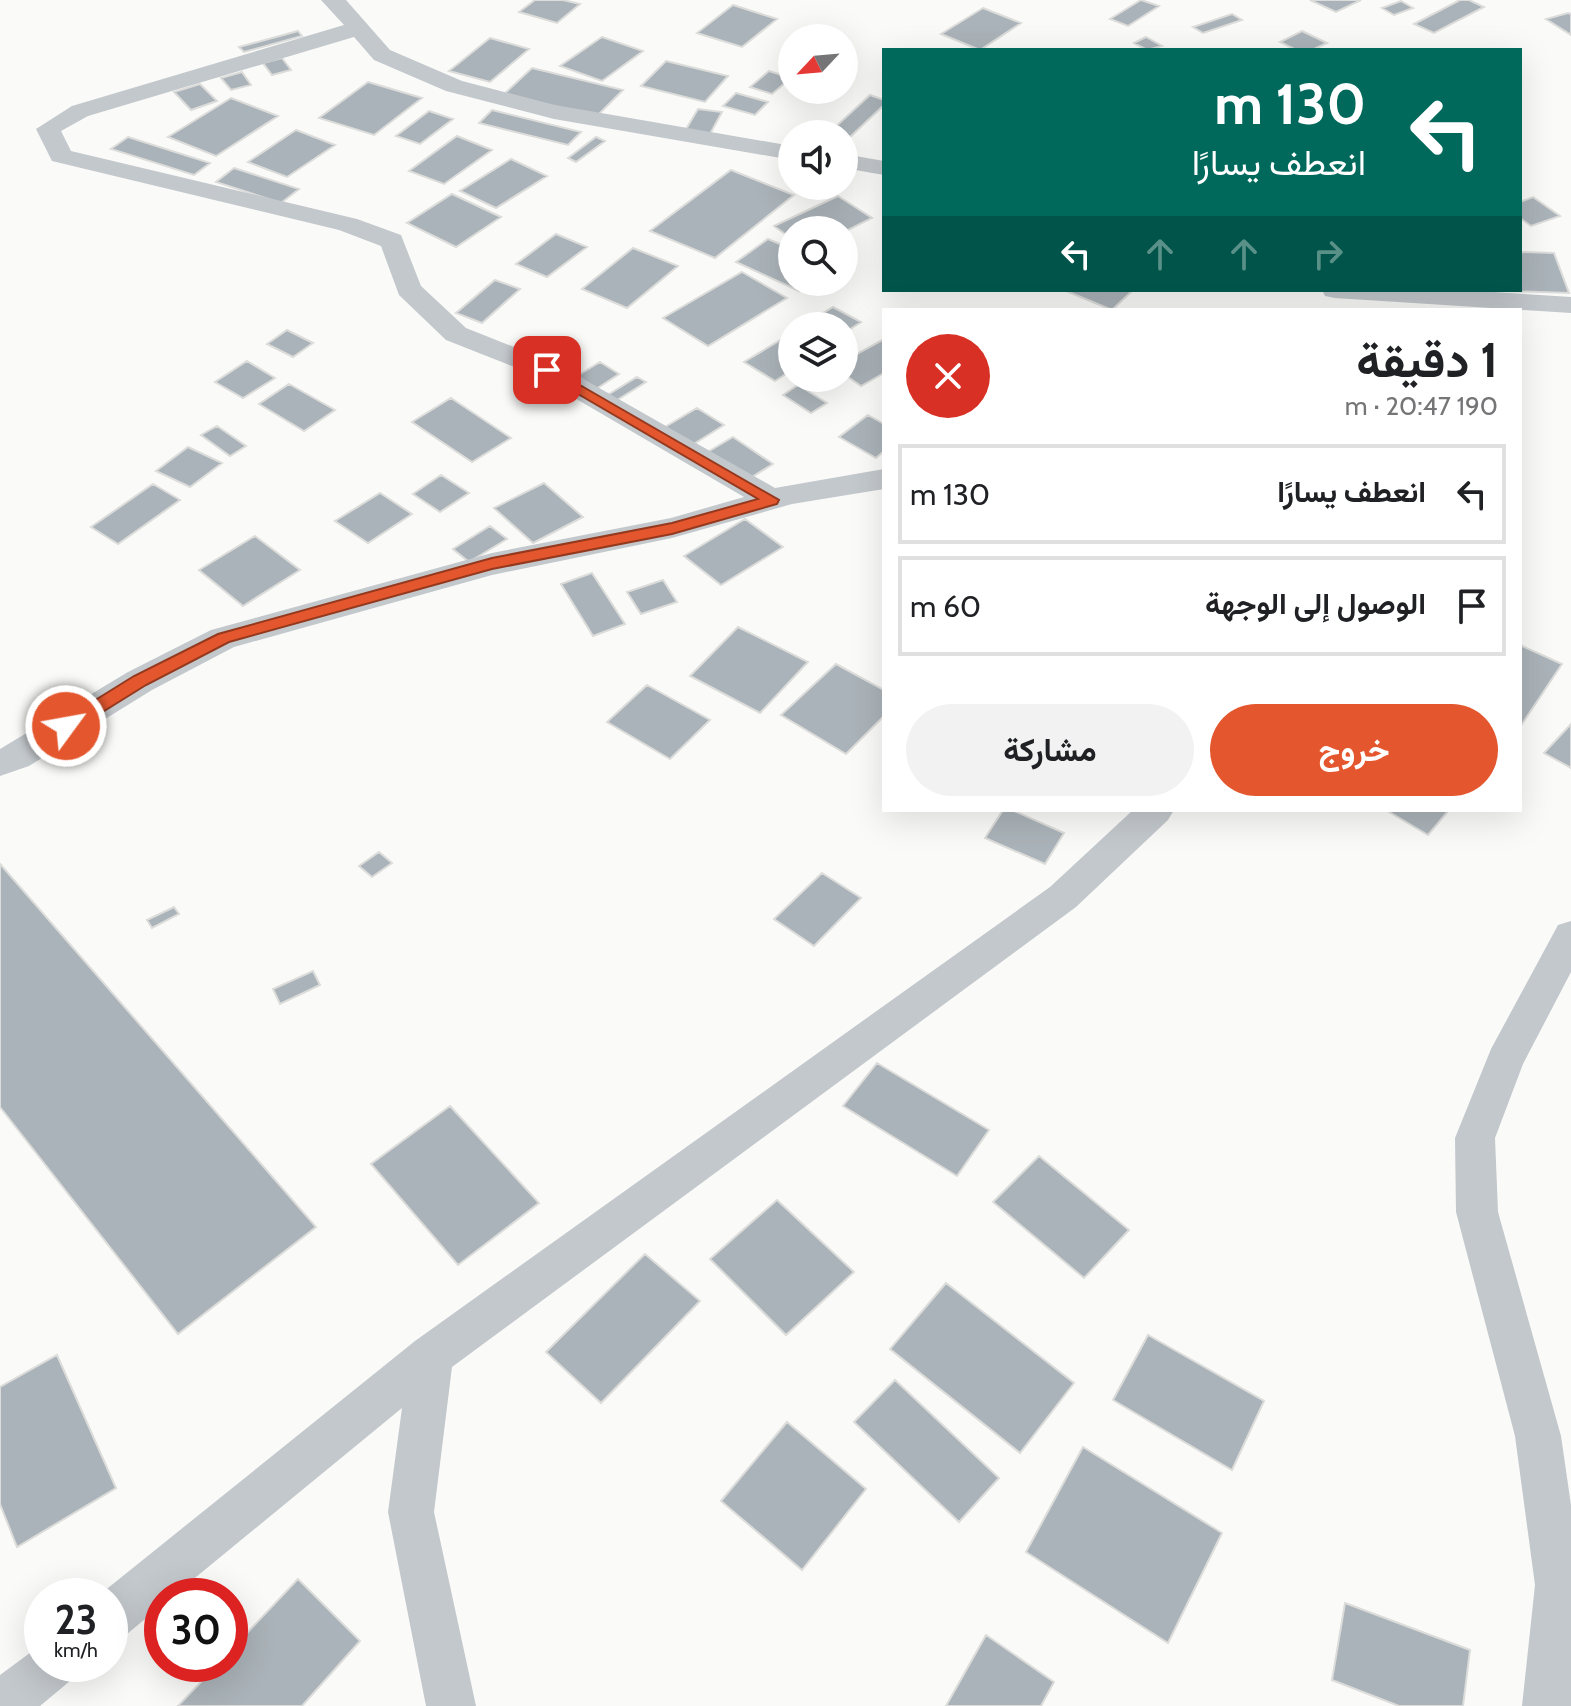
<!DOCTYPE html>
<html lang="ar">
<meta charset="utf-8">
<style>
:root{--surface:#fff;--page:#f2f2f2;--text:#202124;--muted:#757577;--line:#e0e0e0;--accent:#e4572e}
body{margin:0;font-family:Cabin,Vazirmatn,sans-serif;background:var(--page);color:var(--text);direction:rtl;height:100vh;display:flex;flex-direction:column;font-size:30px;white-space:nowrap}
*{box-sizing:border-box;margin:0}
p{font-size:26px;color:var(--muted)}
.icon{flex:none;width:44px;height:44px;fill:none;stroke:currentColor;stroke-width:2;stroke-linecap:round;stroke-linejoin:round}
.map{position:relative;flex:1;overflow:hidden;direction:ltr}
.sheet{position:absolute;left:882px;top:308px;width:640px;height:504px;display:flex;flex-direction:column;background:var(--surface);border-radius:0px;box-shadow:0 8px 32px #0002;direction:rtl}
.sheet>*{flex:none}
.hud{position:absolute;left:882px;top:48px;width:640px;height:244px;border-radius:0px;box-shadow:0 8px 32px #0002;direction:rtl;background:#00695c;color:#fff;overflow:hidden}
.needle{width:52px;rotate:244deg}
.buttons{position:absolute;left:778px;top:24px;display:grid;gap:16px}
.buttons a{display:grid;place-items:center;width:80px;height:80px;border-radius:50%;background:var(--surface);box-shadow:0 8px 32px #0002;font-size:40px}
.speed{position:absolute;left:24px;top:1578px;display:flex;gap:16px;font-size:40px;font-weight:700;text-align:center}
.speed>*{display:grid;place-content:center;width:104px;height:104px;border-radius:50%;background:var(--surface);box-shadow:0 8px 32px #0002;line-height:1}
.speed small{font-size:20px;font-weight:400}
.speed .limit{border:12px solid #d22;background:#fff;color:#111}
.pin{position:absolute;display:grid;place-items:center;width:68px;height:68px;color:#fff;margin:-34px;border-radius:16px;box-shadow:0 4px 12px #0006}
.me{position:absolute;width:88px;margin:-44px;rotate:58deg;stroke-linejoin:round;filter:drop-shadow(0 0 6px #0008)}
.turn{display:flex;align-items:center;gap:28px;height:168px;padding:0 24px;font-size:36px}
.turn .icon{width:104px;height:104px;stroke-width:2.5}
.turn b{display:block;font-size:56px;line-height:68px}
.lanes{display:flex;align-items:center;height:76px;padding:0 24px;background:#0003;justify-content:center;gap:40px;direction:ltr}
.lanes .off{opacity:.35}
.round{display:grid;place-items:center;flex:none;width:84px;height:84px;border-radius:42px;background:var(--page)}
.summary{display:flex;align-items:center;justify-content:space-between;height:136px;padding:0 24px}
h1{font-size:48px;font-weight:700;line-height:60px}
.button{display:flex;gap:16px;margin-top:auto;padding:16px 24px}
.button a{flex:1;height:92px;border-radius:48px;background:var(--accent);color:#fff;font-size:32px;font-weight:700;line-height:92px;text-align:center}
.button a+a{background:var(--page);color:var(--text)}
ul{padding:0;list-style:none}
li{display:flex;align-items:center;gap:24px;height:100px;margin:0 16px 12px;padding:0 8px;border:4px solid var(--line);border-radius:0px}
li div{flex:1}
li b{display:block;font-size:30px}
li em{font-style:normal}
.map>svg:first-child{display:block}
.building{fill:#aab3b9;stroke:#dcdcda;stroke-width:2}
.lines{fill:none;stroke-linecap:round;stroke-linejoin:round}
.street{fill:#c3c8cc;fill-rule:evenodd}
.route{fill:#e4572e;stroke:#94391e;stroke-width:2}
</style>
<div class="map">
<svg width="1571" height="1706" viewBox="0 0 1571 1706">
<rect width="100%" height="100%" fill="#fafaf8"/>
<path class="building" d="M535 0H563L580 4 557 23 519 12Z
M1141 0 1159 6 1128 26 1110 19Z
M1310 0H1361L1336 12Z
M1460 0H1469L1484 7 1434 33 1414 24Z
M1401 1 1413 8 1394 15 1382 8Z
M733 5 777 19 742 47 697 33Z
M983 8 1021 23 980 50 941 34Z
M1568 13 1571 14V35L1546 19Z
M1232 14 1242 20 1203 33 1193 27Z
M298 31 302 36 244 52 239 47Z
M1302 31 1327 43 1312 50H1296L1280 42Z
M602 37 643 51 602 81 560 66Z
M1146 37 1162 46 1147 50 1134 43Z
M490 38 529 49 490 82 449 71Z
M282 58 291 70 272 75 263 63Z
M666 61 728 76 705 102 641 86Z
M532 68 623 90 594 119 502 96Z
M769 71 791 78 772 94 750 87Z
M242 72 251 85 231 90 221 78Z
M368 82 422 98 374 135 319 118Z
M200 84 217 101 191 110 174 92Z
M736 93 768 102 755 115 723 106Z
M870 95 884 100V105L850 137 831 131Z
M231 98 278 116 216 156 168 137Z
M698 109 722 112 710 134 685 131Z
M492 110 581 132 568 145 479 123Z
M429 111 453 119 420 144 396 136Z
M296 130 335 145 287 177 248 162Z
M457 136 492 150 444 184 409 171Z
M128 137 210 163 194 175 111 149Z
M596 137 605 141 576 162 568 158Z
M511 159 547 176 496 208 460 191Z
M234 168 299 189 281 203 216 182Z
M731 170 794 195 715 258 650 231Z
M452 194 501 217 456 247 407 223Z
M838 196 872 218 844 232 792 230V239L774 226Z
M1533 197 1560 216 1531 226 1520 218V202Z
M556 234 587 247 547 277 516 264Z
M768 239 792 249V282H810L799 291 736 262Z
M633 248 678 266 627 308 582 289Z
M1520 252 1554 253 1569 293 1504 291 1520 290Z
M742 272 787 298 708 346 663 318Z
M495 280 520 289 482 323 456 313Z
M1064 290H1133L1112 310Z
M833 307 861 322 844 333V326H802Z
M287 330 313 343 293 357 267 344Z
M784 338 792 343V370L775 381 744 362Z
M884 339V373L861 386 844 374V361Z
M247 361 275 378 243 398 215 382Z
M600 362 619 374 596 389 577 376Z
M637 377 646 382 609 405 601 399Z
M289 384 335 410 304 431 259 404Z
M798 385 827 403 811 413 783 395Z
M451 398 511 438 472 462 412 422Z
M697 408 724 425 692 445 665 427Z
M868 415 884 424V451L876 458 839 437Z
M217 426 246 446 230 456 201 435Z
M733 437 773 464 747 480 706 453Z
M188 447 222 463 190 487 156 471Z
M441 475 469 493 440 512 413 494Z
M544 483 583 517 533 543 494 508Z
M153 484 180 500 118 544 91 527Z
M380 493 412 514 368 543 335 521Z
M745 519 783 547 721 585 684 556Z
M490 526 507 539 469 562 453 549Z
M255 536 300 570 243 606 199 570Z
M592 573 625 624 593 636 561 584Z
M663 580 677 602 641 614 627 592Z
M738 627 808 662 760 713 690 676Z
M1520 645 1562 664 1520 727Z
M836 664 884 690V716L846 754 781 715Z
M647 685 710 720 670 759 607 722Z
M1571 724V768L1544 753Z
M1003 810H1012L1064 833 1045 864 985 838Z
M1386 810H1449L1428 835Z
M379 852 392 863 372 877 359 866Z
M0 864 316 1227 178 1334 0 1107Z
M822 873 861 898 814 946 774 919Z
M174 907 179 914 152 928 147 920Z
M313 971 320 985 280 1004 273 989Z
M877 1063 989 1130 957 1176 843 1106Z
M450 1106 539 1203 458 1265 371 1164Z
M1039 1156 1129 1230 1084 1278 993 1202Z
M777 1200 854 1272 786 1335 710 1259Z
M645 1254 700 1301 601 1403 546 1352Z
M946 1283 1074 1383 1020 1453 890 1349Z
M1148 1335 1264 1401 1232 1470 1113 1400Z
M57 1355 116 1488 17 1547 0 1504V1387Z
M895 1380 999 1478 959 1522 854 1422Z
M787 1422 866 1489 802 1570 721 1501Z
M1083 1447 1222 1533 1168 1643 1026 1552Z
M298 1579 360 1641 302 1706H178L218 1664H230V1651Z
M1345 1603 1470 1650 1463 1706H1399L1332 1680Z
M986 1635 1054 1682 1041 1706H946Z"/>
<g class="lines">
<path class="street" d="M321 0H346L390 50 462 81 555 105 792 146V160L554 119 446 91 374 60 354 37 88 116 61 131 71 151 357 219 401 235 421 286 466 328 557 364 775 488 884 469V489L792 504 672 538 492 575 234 647 152 690 29 766 0 776V749L128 672 211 630 492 553 671 518 744 497 537 376 446 340 399 295 381 246 339 230 52 161 36 129 72 106 344 25Z
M844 154 884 161V175L844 168Z
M1322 290H1463L1571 297V313L1335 298 1325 296Z
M1133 810H1174L1168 820 1076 907 452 1367 434 1512 476 1706H426L388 1512 402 1408 173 1596H162V1605L127 1634 110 1641V1596H98L415 1341 1050 887Z
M1571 921V972L1523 1064 1495 1138 1498 1212 1561 1436 1571 1505V1706H1522L1535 1585 1515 1436 1456 1212 1455 1138 1491 1049 1558 925Z
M42 1644V1664H78L70 1681 40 1706H0V1675Z"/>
</g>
<path class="route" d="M547 366 779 500 777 504 672 534 492 569 229 642 146 685 72 731H60L57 726 60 722 134 676 218 634 492 558 672 523 758 499 542 373V367Z"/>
</svg>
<div class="buttons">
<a><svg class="needle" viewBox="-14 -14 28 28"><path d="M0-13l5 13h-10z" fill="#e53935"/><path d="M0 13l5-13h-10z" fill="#757577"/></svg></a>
<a><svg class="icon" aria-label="sound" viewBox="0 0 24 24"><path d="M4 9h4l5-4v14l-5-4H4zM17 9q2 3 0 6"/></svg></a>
<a><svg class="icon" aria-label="search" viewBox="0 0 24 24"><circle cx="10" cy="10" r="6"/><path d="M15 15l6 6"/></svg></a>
<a><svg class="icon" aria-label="layers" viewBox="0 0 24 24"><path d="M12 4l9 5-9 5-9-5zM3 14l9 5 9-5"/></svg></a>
</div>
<div class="speed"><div>23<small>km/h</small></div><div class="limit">30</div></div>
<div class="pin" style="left:547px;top:370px;background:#d93025"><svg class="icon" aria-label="arrive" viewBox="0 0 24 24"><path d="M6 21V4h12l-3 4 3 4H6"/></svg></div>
<svg class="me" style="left:66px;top:726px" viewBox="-20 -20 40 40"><circle r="17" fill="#e4572e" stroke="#fff" stroke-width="3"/><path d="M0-11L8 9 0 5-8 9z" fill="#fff"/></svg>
<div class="hud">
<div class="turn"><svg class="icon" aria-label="left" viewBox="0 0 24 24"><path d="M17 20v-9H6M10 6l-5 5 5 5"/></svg><div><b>130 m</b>انعطف يسارًا</div></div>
<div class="lanes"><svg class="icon" aria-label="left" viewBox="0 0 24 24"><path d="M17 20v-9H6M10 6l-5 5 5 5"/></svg><svg class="icon off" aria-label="ahead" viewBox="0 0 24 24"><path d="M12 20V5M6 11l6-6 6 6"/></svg><svg class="icon off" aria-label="ahead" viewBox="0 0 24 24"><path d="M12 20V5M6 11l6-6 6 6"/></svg><svg class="icon off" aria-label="right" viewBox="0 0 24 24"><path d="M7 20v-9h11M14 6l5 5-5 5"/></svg></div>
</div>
<section class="sheet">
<div class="summary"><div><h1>1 دقيقة</h1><p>190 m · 20:47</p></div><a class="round" style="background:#d93025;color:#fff"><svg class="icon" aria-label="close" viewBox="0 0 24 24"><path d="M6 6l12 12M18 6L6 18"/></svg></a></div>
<ul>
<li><svg class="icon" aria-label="left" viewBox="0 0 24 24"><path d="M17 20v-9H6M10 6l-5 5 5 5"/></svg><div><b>انعطف يسارًا</b></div><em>130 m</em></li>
<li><svg class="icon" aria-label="arrive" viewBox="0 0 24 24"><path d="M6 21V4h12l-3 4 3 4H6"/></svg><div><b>الوصول إلى الوجهة</b></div><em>60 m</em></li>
</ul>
<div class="button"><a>خروج</a><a>مشاركة</a></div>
</section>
</div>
